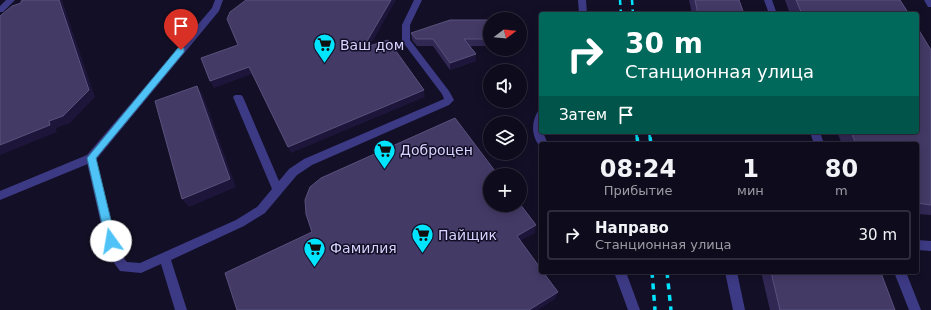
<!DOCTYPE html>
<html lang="ru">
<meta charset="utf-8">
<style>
:root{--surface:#0e0b1c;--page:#1c1929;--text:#f1f3f6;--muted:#9b9ba3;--line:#2e2b3b}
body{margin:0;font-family:"DejaVu Sans",sans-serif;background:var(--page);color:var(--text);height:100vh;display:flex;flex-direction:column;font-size:15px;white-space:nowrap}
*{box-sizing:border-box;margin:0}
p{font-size:13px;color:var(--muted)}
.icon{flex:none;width:22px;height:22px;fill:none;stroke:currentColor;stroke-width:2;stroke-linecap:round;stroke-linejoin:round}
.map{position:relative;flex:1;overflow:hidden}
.panel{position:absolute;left:539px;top:142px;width:380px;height:132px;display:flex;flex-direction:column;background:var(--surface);border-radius:4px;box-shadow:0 2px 10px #0003,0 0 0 1px var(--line)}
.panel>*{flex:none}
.hud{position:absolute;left:539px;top:12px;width:380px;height:122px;border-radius:4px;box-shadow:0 2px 10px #0003,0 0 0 1px var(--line);background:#00695c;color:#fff;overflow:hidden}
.needle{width:26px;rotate:74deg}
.buttons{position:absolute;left:483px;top:12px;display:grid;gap:8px}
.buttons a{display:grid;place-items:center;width:44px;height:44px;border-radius:50%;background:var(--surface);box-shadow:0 2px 10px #0003,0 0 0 1px var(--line);font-size:20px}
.pin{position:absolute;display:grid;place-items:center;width:34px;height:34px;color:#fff;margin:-41px -17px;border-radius:50% 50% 50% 0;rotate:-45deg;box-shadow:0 0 4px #0007}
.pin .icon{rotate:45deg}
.me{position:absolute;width:44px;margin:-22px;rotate:347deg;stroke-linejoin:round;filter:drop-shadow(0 0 3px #0008)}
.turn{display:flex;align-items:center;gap:14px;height:84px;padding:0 20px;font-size:18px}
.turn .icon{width:52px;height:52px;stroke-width:2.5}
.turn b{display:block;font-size:28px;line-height:34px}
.then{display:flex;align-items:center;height:38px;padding:0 20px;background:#0003;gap:8px;font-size:15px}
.eta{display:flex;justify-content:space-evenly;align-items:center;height:68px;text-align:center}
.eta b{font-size:24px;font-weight:600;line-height:28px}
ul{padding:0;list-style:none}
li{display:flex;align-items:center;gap:12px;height:50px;margin:0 8px 6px;padding:0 12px;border:2px solid var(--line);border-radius:4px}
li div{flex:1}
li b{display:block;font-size:15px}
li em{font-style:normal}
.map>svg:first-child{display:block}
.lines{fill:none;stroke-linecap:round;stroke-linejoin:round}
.service{fill:#3d3a85;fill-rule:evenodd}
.minor{fill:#3d3a85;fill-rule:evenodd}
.rail-far1{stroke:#00e5ff;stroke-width:2.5;stroke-dasharray:5 4.5;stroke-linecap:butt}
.rail{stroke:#00e5ff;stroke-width:3.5;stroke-dasharray:6 5.5;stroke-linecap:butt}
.wall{fill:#312854}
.shaded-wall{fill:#1d163a}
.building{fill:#433a66;stroke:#5a527e}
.route{fill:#4fc3f7;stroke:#337fa1}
.labels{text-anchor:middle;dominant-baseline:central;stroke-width:3;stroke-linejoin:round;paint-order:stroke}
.poi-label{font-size:14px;fill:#d9d4ff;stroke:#130f26;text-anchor:start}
</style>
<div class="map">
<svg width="931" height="310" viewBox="0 0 931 310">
<rect width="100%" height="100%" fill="#130f26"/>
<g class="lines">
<path class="service" d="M6 0H15L3 12H0V6Z
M414 0H422L410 25V40L449 91 454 100 449 105 312 165 297 175 265 213 244 226 171 260 187 310H175L161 264 141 273 120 271 108 255 86 158 87 155H95L96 158 119 253 127 262 140 263 236 220 257 207 272 189 233 97 235 95H241L243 97 279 181 289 169 304 159 444 99 442 94 402 41V25Z
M578 0H586L587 14H579Z
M764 0H772L777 14H769Z
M924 0H931V7H928Z
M541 109V132H543L548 144H541V147C531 138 531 122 538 111Z
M810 132H820L824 144H814Z
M917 240 931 241V251L917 250Z
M614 272H626L640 310H628Z
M725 272H737L745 310H733Z
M894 272H906L921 310H909Z"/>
<path class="minor" d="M215 0H223L219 11 95 161 0 200V191L87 155 212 8Z"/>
<path class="rail-far1" d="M620 0 621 14
M632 0 633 14
M636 132 637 138
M649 132 650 138"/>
<path class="rail" d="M637 137 638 144
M650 137 651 144
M652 272 655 310
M667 272 671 310"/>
</g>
<path class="wall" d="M689 0H739L744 14H692Z
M785 0H900L909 14H790Z
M490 20V46H470L476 54V61L450 70 433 46H417L412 40 411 33Z
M931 50V215L917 214V144H842L837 132H917Z
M761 272H870L895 310H770Z"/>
<path class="shaded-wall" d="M59 0H62L95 97 70 123 56 128 57 132 0 155V145Z
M391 0H396L365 55 363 48Z
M476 54V61L450 70V63Z
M249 67 252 74 214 88 210 81Z
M197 86 203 95 236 187 189 207 182 199Z
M424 90 425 97 291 153 288 147Z
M536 225 535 233 516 243 517 236Z
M558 292 555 299 538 310H529Z"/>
<path class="building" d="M24 0H59L89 90 63 116 49 121 50 125 0 145V16L12 6 21 3V1Z
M246 0H391L363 48 388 40 424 90 288 147 249 67 210 81 201 58 238 45 227 19 230 12Z
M695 0H739L744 14H698Z
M796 0H900L909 14H802Z
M450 20H490V39H464L476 54 450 63 433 39H416L411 33Z
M917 27 931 50V205L917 203V144H856L851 132H917Z
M197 86 230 179 182 199 155 101Z
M455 118 498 175H490V205H520V204L536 225 517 236 541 269V272H543L558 292 529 310H237L225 273 312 232 306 214 305 200 310 187 321 178Z
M771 272H870L881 273 895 310H780Z"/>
<path class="route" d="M181 47 184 48V52L96 158 116 241 115 244 111 245 107 244 106 241 87 158 178 48Z"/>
<defs>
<symbol id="supermarket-pin" viewBox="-11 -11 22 30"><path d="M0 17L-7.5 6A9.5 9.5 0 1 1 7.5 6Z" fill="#00e5ff" stroke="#130f26"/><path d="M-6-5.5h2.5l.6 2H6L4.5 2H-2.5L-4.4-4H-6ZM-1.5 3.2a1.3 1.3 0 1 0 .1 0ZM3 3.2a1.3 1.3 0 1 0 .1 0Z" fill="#111"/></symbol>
</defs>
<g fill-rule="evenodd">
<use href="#supermarket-pin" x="312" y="32" width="25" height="34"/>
<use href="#supermarket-pin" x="372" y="138" width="25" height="34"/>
<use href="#supermarket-pin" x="410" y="222" width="25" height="34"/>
<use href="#supermarket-pin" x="302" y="236" width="25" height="34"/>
</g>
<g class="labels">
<g class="poi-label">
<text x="340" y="45">Ваш дом</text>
<text x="400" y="150">Доброцен</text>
<text x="438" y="235">Пайщик</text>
<text x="330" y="248">Фамилия</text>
</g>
</g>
</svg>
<div class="buttons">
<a><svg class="needle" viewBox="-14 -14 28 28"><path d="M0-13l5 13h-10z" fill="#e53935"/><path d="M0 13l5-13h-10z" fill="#9b9ba3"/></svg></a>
<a><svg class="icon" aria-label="sound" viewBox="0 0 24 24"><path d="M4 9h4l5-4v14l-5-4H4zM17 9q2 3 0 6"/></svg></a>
<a><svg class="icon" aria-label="layers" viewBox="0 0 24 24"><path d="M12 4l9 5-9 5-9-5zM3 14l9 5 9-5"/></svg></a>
<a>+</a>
</div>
<div class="pin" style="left:181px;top:50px;background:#d93025"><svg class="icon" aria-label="arrive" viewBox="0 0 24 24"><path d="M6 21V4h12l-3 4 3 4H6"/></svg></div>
<svg class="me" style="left:111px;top:241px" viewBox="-20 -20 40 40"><circle r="19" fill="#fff"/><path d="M0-13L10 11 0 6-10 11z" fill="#4fc3f7"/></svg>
<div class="hud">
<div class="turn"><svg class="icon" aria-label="right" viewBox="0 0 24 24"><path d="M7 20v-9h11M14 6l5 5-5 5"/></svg><div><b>30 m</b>Станционная улица</div></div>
<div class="then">Затем<svg class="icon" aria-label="arrive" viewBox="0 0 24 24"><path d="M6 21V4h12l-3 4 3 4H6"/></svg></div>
</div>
<section class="panel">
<div class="eta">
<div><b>08:24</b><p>Прибытие</p></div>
<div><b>1</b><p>мин</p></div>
<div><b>80</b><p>m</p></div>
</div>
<ul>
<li><svg class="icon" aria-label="right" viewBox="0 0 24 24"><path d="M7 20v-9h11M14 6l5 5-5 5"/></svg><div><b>Направо</b><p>Станционная улица</p></div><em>30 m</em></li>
</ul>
</section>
</div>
